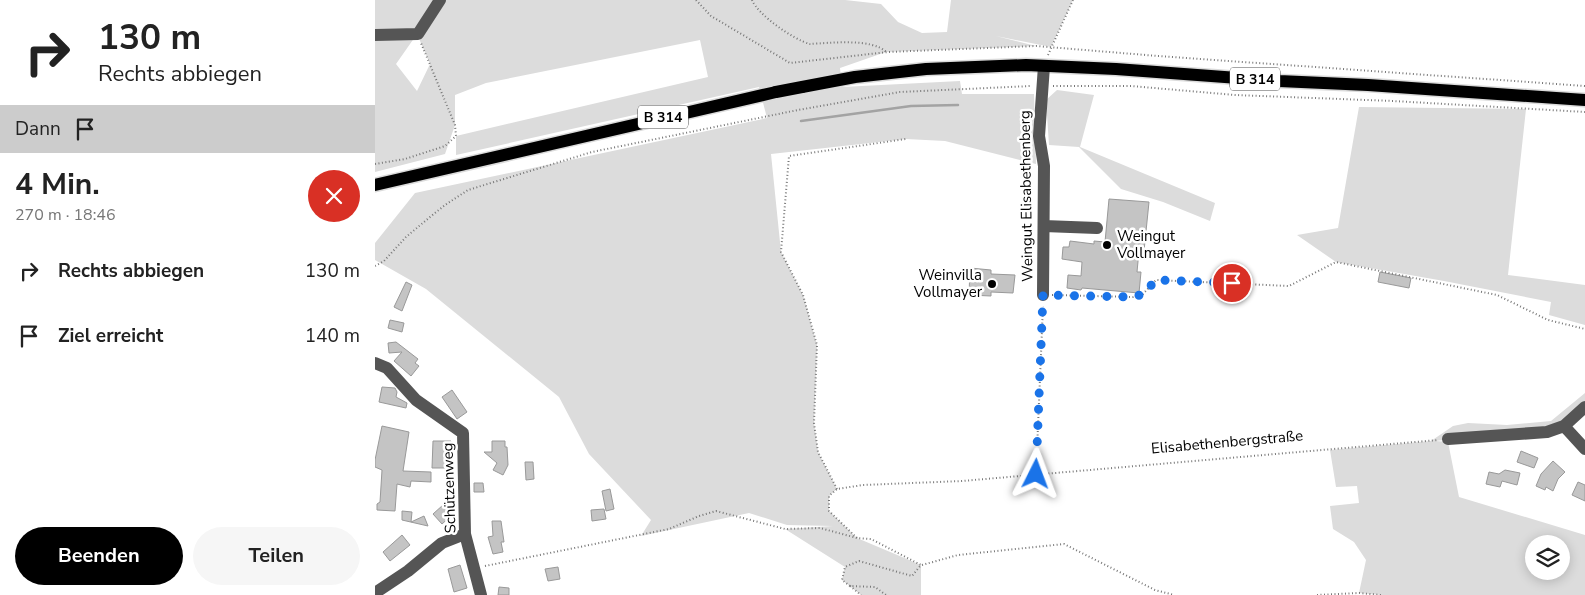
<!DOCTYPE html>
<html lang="de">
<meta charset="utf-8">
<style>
:root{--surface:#fff;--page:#f6f6f6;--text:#222;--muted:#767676;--accent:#000}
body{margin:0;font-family:"Nunito Sans",sans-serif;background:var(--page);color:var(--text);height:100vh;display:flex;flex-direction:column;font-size:19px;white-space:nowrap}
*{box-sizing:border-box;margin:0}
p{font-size:16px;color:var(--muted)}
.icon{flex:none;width:28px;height:28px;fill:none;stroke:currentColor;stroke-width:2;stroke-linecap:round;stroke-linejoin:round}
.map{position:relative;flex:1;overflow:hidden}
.drawer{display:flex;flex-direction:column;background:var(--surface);width:375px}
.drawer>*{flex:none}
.top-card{background:#fff;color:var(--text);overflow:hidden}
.tools{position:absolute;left:1150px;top:535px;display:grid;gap:10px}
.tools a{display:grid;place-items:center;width:45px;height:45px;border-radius:50%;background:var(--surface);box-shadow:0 2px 12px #0003;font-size:25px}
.pin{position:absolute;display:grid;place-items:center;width:42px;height:42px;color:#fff;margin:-21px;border:2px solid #fff;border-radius:50%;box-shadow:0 1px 5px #0007}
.me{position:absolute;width:55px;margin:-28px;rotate:3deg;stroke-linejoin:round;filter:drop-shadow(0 0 4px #0008)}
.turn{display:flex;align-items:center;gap:18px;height:105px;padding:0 15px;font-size:22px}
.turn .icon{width:65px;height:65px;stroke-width:2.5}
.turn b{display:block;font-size:35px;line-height:42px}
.then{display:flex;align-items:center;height:48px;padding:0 15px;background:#0003;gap:10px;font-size:19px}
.round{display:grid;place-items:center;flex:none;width:52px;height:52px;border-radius:26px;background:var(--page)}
.summary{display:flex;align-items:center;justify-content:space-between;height:85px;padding:0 15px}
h1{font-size:30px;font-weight:700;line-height:38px}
.cta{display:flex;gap:10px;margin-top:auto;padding:10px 15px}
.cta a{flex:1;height:58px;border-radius:30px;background:var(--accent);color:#fff;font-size:20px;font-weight:700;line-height:58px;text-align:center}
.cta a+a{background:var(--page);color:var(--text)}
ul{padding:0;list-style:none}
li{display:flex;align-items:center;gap:15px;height:65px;padding:0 15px}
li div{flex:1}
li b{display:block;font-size:19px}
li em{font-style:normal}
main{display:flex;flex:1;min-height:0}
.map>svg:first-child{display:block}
.green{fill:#dcdcdc;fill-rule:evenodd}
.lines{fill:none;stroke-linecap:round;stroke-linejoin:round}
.stream{stroke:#a3a3a3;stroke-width:2.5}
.building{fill:#c4c4c4;stroke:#999}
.major-casing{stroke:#dbdbdb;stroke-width:15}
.path{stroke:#777;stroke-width:2;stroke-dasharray:1 2.5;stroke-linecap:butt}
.minor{stroke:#555;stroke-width:12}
.major{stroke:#000;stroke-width:12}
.major-bridge-casing{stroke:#dbdbdb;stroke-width:15;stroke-linecap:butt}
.major-bridge{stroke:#000;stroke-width:12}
.route{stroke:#1a73e8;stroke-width:9;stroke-dasharray:0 16.2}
.poi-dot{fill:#000;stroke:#fff;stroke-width:2}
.labels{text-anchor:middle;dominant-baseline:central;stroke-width:5;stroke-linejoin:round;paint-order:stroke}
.shield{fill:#fff;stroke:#4c4c4c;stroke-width:1}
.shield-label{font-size:14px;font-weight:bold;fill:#000}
.street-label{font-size:15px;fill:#000;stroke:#fff}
.poi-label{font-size:15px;fill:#000;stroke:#fff;text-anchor:start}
</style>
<main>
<section class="drawer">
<div class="top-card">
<div class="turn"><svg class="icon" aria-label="right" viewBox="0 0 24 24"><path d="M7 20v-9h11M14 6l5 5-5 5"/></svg><div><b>130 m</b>Rechts abbiegen</div></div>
<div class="then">Dann<svg class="icon" aria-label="arrive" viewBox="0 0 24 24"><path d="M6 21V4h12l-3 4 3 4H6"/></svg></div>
</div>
<div class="summary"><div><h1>4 Min.</h1><p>270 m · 18:46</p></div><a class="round" style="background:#d93025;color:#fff"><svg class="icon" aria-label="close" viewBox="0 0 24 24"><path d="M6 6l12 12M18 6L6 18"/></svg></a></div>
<ul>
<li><svg class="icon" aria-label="right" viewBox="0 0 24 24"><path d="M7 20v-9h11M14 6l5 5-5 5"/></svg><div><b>Rechts abbiegen</b></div><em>130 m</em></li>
<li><svg class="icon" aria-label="arrive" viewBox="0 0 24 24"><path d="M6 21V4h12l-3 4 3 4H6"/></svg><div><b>Ziel erreicht</b></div><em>140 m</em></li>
</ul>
<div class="cta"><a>Beenden</a><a>Teilen</a></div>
</section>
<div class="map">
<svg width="1210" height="595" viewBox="0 0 1210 595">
<rect width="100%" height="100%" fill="#fff"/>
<path class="green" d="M0 0H470L506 4 523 22 547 33 572 32 576 0H698L676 47 621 36 661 46 511 52 465 68 467 87 585 81 587 94H659L661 164 570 141 531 139 396 154 406 252 428 295 442 345 439 423 443 452 462 489 454 496V511L482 538 546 565V595H486L467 580 470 567 410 529 458 526 412 525 374 513 266 536 276 520 214 454 184 397 51 289 0 260V243L40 193 392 118 384 87 81 155V136L333 77 325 40 111 83 80 95V125L70 154 0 172ZM42 34 55 64 42 91 21 64Z
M682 90 719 95 705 147 840 203 835 221 788 202 746 189 704 147 674 145 671 100Z
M984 107 1151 109 1133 275 1210 285V325L1174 315 1176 302 1069 281 961 262 922 235 963 228Z
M1210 393V407L1189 426 1060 441 1073 442 1084 497 1210 535V595H1007L984 593 991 560 979 542 958 529 955 506 984 503 982 486 961 487 955 450 1056 441 1078 426 1093 423 1132 425 1176 421ZM1159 544H1186V571H1159Z"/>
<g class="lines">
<path class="stream" d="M426 121 536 106 583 105"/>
</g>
<path class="building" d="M734 199 774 202 769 251H764L762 272H766L764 293 707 288 706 290 692 288 693 275 706 276 707 262 687 259 688 247H694L695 241 719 244V241L730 242Z
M595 268 616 270V274L640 275 638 293 616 292V296L594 295Z
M1005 272 1036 278 1034 288 1003 282Z
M31 282 37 285 27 311 19 307Z
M15 320 29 323 27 332 13 328Z
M21 342 43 359 40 363 44 366 36 376 19 361 27 352 14 353 13 343Z
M7 387 20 388 22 392 21 397 32 403 31 408 4 402Z
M77 390 92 412 82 419 67 397Z
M7 426 34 432 28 471 56 472V482L36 481 35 487 22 484 20 511 2 510V504L5 502 7 470 0 467V460Z
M58 441H76L75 468H57Z
M117 441H130V447H132L133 465 128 475 118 470 122 463 109 452H117Z
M1146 451 1163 458 1159 468 1142 462Z
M1178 461 1190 472 1183 479 1178 491 1171 487 1170 490 1161 486 1166 474Z
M150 462H158L159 479 151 480Z
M1130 470 1145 473 1142 485 1127 481 1125 487 1111 484 1114 472 1124 474Z
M1203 482 1210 485V501L1197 495Z
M99 483H108L109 492H99Z
M235 489 239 509 231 511 227 491Z
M68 505 77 515 67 524 58 514Z
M229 509 231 519 217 521 216 510Z
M27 511 37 512 36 522 49 516 53 526 27 520Z
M117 521H126L129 542H126L128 552 118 554 113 537 118 536Z
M27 535 35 545 15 561 8 552Z
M85 565 92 588 79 592 73 569Z
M183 567 185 579 173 581 170 569Z
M124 587 134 588V595H123Z"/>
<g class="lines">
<defs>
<path id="major" d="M427 87 480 77 551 69 651 65 741 69 904 81 993 85 1210 100
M0 185 401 92"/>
</defs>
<use href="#major" class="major-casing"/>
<path class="path" d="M321 0 336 16 415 63 513 52 661 46 783 56 1210 86
M377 0C383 15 419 40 435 44 454 43 498 38 511 52
M673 55 698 0
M678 86H756L860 95 1018 101 1210 112
M0 164 30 159 70 146 81 136 80 125 46 43
M0 266 9 261 31 237 55 217 70 205 93 190 217 152 423 110 525 92 656 86
M677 295 758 297 768 294 781 280 914 286 961 262 1122 295 1173 320 1210 329
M661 474 668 306
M462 489 443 452 439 423 442 345 428 295 406 252 414 156 531 139
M482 538 454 511V496L462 489 488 485 587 481 1063 440
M547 565 583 555 689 544 780 590 799 595
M110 566 294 529 324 516 341 511 410 529 445 528 482 538 496 539 546 565 537 576 484 561 470 567 467 580 475 586 500 587 511 595
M475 586 486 595
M942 595 984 593 1006 595"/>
<path class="minor" d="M0 35 43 34 65 0
M669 226 722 228
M668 295 669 166 664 136 669 66
M0 363 12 368 41 400 88 433 90 534 106 595
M1189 426 1210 449
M1073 439 1172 432 1189 426 1210 407
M0 593 33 571 67 543 90 534"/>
<use href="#major" class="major"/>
<defs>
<path id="major-bridge" d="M401 92 427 87"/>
</defs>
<use href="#major-bridge" class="major-bridge-casing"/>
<use href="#major-bridge" class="major-bridge"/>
</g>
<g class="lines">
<path class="route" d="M661 474 668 295 758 297 768 294 781 280 857 283"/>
</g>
<g class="poi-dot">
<circle cx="732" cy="245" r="5"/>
<circle cx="617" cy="284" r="5"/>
</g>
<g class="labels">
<g class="shield">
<rect x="855" y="67.5" width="50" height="23" rx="4"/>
<rect x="263" y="105.5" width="50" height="23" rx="4"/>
</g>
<g class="shield-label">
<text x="880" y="79">B 314</text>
<text x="288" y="117">B 314</text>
</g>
<g class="street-label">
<text transform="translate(651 196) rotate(-91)">Weingut Elisabethenberg</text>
<text transform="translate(852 442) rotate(-5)">Elisabethenbergstraße</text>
<text transform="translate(74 488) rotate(-92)">Schützenweg</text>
</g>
<g class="poi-label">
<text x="742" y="236">Weingut<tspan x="742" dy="17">Vollmayer</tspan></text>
<text x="607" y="275" text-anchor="end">Weinvilla<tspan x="607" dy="17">Vollmayer</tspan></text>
</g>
</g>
</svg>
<div class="tools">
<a><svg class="icon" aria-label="layers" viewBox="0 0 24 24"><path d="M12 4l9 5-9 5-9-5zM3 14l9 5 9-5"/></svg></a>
</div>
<div class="pin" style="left:857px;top:283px;background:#d93025"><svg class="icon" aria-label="arrive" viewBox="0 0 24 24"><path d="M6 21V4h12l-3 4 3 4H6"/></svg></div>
<svg class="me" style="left:661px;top:474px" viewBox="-20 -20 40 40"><path d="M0-17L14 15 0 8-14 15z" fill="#1a73e8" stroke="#fff" stroke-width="4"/></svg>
</div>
</main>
